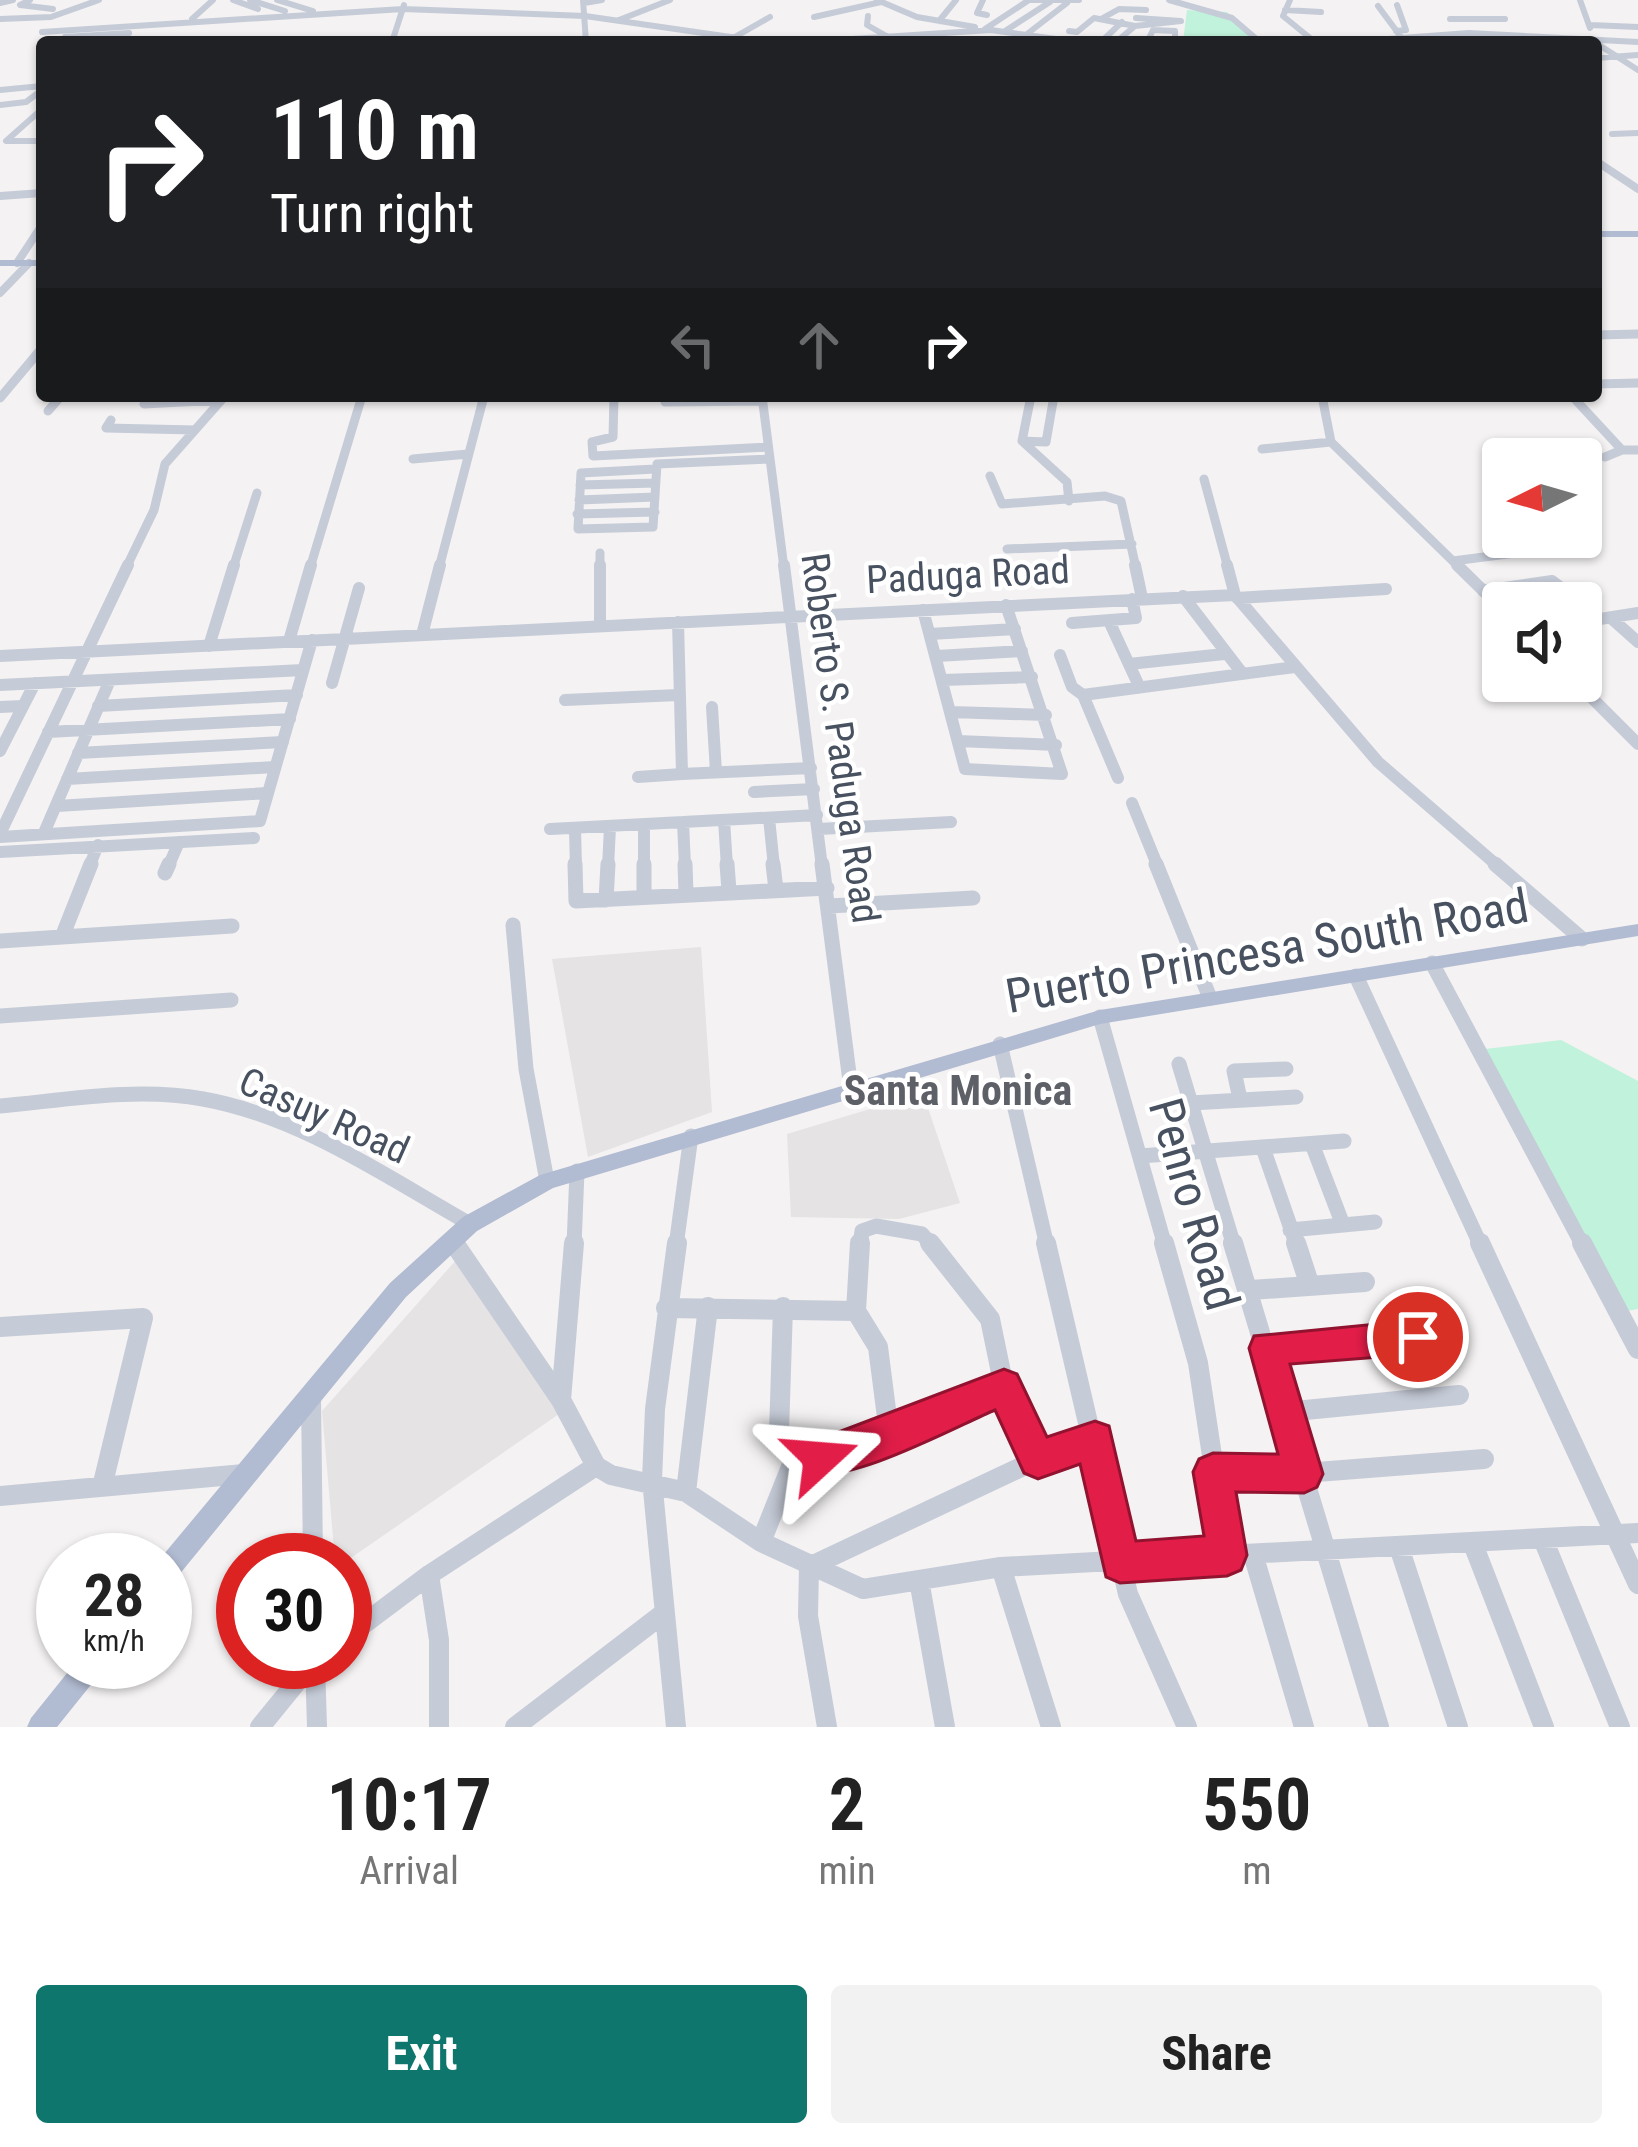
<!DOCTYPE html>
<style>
:root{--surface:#fff;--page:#f2f2f2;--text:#222;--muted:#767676;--accent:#0f766e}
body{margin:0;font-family:"Roboto Condensed",sans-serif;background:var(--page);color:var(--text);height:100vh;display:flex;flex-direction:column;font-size:45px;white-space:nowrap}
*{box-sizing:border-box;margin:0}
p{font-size:39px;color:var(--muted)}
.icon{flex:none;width:66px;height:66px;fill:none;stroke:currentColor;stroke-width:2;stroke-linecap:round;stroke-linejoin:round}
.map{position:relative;height:1727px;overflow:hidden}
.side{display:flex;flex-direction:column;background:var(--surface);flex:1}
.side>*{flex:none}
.banner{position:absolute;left:36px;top:36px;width:1566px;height:366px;border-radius:12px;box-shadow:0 3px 9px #0004;background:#202124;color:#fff;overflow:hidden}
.needle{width:78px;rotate:265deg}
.fabs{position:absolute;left:1482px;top:438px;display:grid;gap:24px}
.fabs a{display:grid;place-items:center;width:120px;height:120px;border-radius:12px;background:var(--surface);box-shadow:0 3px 9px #0004;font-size:60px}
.speed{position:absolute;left:36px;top:1533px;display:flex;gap:24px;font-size:60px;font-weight:700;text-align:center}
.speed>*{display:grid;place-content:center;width:156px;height:156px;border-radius:50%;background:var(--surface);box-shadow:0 3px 9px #0004;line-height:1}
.speed small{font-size:30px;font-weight:400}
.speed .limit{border:18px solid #d22;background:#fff;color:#111}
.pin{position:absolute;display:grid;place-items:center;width:102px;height:102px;color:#fff;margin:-51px;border:6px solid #fff;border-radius:50%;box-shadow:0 3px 12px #0007}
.me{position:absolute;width:132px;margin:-66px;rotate:71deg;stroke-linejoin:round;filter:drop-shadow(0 0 9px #0008)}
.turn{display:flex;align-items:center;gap:42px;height:252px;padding:0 36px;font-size:54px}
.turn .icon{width:156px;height:156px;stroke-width:2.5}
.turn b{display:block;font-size:84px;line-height:102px}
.lanes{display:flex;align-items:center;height:114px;padding:0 36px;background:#0003;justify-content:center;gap:60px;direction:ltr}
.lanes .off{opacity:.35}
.eta{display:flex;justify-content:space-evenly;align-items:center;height:204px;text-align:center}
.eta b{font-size:72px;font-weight:700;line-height:84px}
.cta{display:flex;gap:24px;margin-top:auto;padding:24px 36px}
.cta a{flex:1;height:138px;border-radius:12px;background:var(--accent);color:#fff;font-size:48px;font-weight:700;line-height:138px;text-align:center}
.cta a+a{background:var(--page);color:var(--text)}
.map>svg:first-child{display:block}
.education{fill:#e5e3e4}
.green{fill:#c0f2dc}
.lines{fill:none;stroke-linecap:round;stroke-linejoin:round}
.minor-far5{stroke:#c5cbd7;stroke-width:6}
.minor-far4{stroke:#c5cbd7;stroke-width:8}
.minor-far3{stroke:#c5cbd7;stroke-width:9}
.minor-far2{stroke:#c5cbd7;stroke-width:12}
.minor-far1{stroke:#c5cbd7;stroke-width:15}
.minor{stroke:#c5cbd7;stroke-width:20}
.major{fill:#b1bbd1;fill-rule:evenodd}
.route{fill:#e11d48;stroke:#92132f;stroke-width:3}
.labels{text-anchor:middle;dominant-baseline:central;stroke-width:9;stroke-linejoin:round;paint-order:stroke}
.street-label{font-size:39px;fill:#485160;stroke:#fff}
.neighbourhood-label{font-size:42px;font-weight:bold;fill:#5e6067;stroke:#fff}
.near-street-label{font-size:48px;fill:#485160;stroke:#fff}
</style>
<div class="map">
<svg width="1638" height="1727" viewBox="0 0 1638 1727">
<rect width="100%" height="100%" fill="#f4f2f2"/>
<path class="education" d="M701 947 712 1112 588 1157 552 959Z
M923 1093 960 1203 899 1219 791 1217 787 1134Z
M457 1259 559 1414 345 1562 335 1560 322 1411Z"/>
<path class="green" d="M1187 10 1227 12 1260 42H1183Z
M1561 1040 1638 1081V1309L1621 1312 1485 1049Z"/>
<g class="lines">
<path class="minor-far5" d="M30 0 20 5 53 9
M233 0 258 9
M250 0 285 11
M277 0 313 11
M583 0 586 42
M877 0 917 17 975 27
M983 0 977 13 987 15
M1169 0 1232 18 1260 42
M1290 0 1283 16 1315 42
M1580 0 1590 28
M0 3 13 0
M584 3 602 0
M1378 6 1401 37
M1285 10 1321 12
M868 16 867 25 890 38
M814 17 881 2
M0 19 51 17 99 0
M192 19 213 0
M1101 19 1119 9 1146 10
M1450 19H1505
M619 20 670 0
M939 21 956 0
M1590 25 1638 27
M985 29 1029 0H1079
M1005 31 1050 2
M1069 31 1077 32 1094 18 1135 26
M1396 31 1406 30 1397 5
M42 32 403 9 585 16 766 42
M1027 34 1067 3
M65 37 129 33
M733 38 770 17
M392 42 404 5
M805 42 991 30 1078 42
M1101 42 1122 22
M1116 42 1135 26 1181 21 1136 18
M1147 42 1153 30 1175 31V42
M1348 42 1469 33 1638 42
M1596 43 1638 70
M1596 58 1638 55
M0 90 42 86
M0 105 26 102 42 90
M42 109 6 141H42
M1612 134 1638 133"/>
<path class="minor-far4" d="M1596 161 1638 189
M0 196 42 193
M17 263 42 225
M0 293 29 263"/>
<path class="minor-far3" d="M1596 335 1638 334
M1596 384 1638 383
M614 396 613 437 592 442 593 456 768 447
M762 396 784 568
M1322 396 1331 442 1460 568
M1572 396 1622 450H1638
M0 398 42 348
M665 402 763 401
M144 404 221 400
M48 411 61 396
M111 420 106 428 195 430
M1022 441 1067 482 1069 501
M1022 441 1046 442 1054 396
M1022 441 1031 396
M1262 449 1331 442
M1605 457 1622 450
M413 459 468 454
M655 469 581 473 578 529 653 527 657 464 770 459
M990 476 1002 504 1105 496 1121 501 1136 568
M1204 479 1228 568
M580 485 655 483
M579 500 655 497
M577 514 655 512
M1007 549 1132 544
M600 553V568
M1453 561 1515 553
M126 568 154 510 165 464 225 396
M233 568 257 493
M310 568 362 396
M439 568 484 396"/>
<path class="minor-far2" d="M600 565V626
M784 565 822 867
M1135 565 1142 598
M1227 565 1235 595 1378 762 1499 867
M1457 565 1503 610
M1483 591 1552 581 1581 603
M1183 596 1242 673
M1237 598 1386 589
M1581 603 1600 619 1638 613
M923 610 965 769 1062 774 1006 605
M1611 618 1638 642
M1109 621 1139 686
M678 622 682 774 811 768
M1072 623 1136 618 1132 599
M930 634 1015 629
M422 635 440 565
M289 641 311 565
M209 646 234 565
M1060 655 1072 687 1083 695
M0 656 1235 595
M937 656 1022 651
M1129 664 1224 654
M943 680 1032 677
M1575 681 1638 744
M332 683 359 588
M0 685 303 670
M565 700 678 695
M98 706 297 695
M0 707 22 706
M712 707 716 772
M950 712 1046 715
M48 732 290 719
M958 741 1056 745
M0 751 35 683
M78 753 283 742
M638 777 682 774
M1118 778 1083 695 1295 667
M67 779 275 767
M754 792 814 789
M1132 803 1158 867
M57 806 267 793
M769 818 774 867
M724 820 727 867
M683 822 685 867
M644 825V867
M550 829 817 815
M575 829 576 867
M819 829 951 822
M44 833 110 680
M0 834 128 565
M0 837 260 821 312 640
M0 852 254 838
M89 867 98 845
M168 867 179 842
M608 867 610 827"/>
<path class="minor-far1" d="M575 864 576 901 827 888
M644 864V896
M685 864 686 894
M727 864 729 891
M773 864 776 890
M822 864 851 1089
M1156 864 1210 998
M1495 864 1582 939
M165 873 169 864
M606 900 608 864
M829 906 973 898
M513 925 526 1069 547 1181
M62 937 91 864
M0 941 232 926
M1432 963 1583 1246
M1356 976 1481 1246
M0 1016 231 1000
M1100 1017 1165 1246
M1000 1044 1047 1246
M1179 1064 1234 1246
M1240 1099 1234 1071 1286 1069
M1191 1103 1296 1097
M0 1106C66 1100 136 1087 203 1099 299 1116 387 1177 470 1224
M1312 1144 1343 1225
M1263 1148 1297 1246
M1140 1156 1344 1141
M1290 1230 1375 1222
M451 1239 456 1246
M574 1246 577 1171
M676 1246 691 1136
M860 1246 862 1231 876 1226 922 1234 932 1246"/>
<path class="minor" d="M454 1243 561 1400 596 1466 611 1475 686 1492 761 1542 863 1589 1001 1567 1638 1533
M860 1243 856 1311 878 1347 889 1433
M930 1243 990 1319 1004 1387 1038 1459
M1046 1243 1128 1594 1187 1727
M1164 1243 1198 1363 1227 1555
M1233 1243 1379 1727
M1296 1243 1310 1286
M1480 1243 1638 1584
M1582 1243 1638 1349
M1251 1290 1365 1282
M783 1307 779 1433 795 1457 871 1443 1004 1387
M666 1308 856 1311
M0 1327 143 1318 102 1487
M1267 1348 1418 1337
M311 1397 313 1560
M561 1400 574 1243
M1285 1412 1459 1395
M1213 1472 1304 1473 1484 1459
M686 1492 708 1307
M0 1496 244 1474
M1543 1539 1620 1727
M761 1542 795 1457
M1473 1544 1544 1727
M1399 1547 1458 1727
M1253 1554 1304 1727
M1001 1567 1051 1727
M429 1575 439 1640V1727
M919 1580 945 1727
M345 1638 429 1575 596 1466
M315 1662 317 1727
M260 1727 313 1662
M515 1727 664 1613
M676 1727 652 1480 655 1409 677 1243
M827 1727 808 1616 809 1567 1038 1459 1095 1440"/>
<path class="major" d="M1596 231H1638V237H1596Z
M0 260H42V266H0Z
M1638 924V936L1100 1024 553 1188 477 1231 406 1297 174 1581 165 1584V1560H159L390 1283 463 1217 540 1175 1100 1010Z
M76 1662H106L102 1671 57 1727H27L31 1718Z"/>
</g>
<path class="route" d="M1418 1320 1431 1325 1436 1337 1431 1349 1418 1354 1290 1364 1323 1474 1317 1487 1304 1493 1236 1492 1247 1555 1241 1570 1227 1576 1120 1583 1106 1577 1080 1464 1038 1479 1024 1473 995 1410C955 1427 845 1487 807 1472L802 1458 807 1444 1004 1369 1017 1374 1047 1437 1095 1421 1109 1426 1136 1541 1204 1536 1193 1472 1199 1459 1213 1453 1278 1454 1249 1348 1254 1336Z"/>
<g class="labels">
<g class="street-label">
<text transform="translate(968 575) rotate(-3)">Paduga Road</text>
<text transform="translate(840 738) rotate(82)">Roberto S. Paduga Road</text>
<text transform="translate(324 1116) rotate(24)">Casuy Road</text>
</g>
<g class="neighbourhood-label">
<text x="958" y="1090">Santa Monica</text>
</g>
<g class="near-street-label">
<text transform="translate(1267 951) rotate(-10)">Puerto Princesa South Road</text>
<text transform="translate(1194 1204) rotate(74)">Penro Road</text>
</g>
</g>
</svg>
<div class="fabs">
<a><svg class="needle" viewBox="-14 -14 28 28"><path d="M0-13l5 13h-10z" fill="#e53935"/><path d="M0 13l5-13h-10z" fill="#767676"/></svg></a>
<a><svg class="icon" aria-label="sound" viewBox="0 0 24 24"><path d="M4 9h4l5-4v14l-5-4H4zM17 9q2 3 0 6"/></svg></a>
</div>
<div class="speed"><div>28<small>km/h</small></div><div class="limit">30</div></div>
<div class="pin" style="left:1418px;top:1337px;background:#d93025"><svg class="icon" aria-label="arrive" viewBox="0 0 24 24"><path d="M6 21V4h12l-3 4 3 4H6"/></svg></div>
<svg class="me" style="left:821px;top:1458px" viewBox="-20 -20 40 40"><path d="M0-17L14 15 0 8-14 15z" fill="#e11d48" stroke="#fff" stroke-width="4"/></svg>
<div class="banner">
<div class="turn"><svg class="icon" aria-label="right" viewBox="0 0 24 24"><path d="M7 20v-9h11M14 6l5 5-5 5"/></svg><div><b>110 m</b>Turn right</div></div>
<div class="lanes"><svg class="icon off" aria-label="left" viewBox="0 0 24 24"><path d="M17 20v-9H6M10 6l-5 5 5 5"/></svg><svg class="icon off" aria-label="ahead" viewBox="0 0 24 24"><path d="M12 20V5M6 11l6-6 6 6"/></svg><svg class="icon" aria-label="right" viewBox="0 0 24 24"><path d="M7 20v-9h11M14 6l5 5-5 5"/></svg></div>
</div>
</div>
<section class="side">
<div class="eta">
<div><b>10:17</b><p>Arrival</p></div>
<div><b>2</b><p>min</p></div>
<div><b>550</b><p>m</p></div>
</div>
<div class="cta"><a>Exit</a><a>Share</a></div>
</section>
